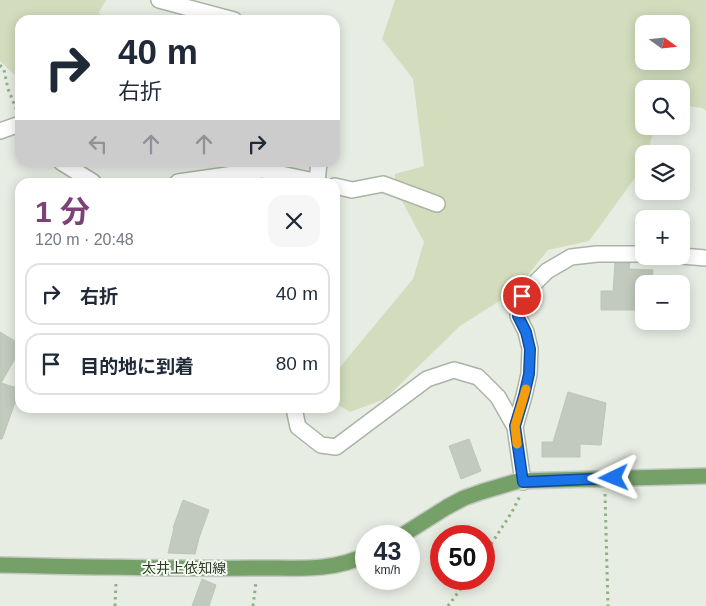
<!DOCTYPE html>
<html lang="ja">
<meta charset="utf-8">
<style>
:root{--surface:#fff;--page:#f6f6f7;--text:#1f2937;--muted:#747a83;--line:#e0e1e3;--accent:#7c4276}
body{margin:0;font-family:Arial,"Noto Sans JP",sans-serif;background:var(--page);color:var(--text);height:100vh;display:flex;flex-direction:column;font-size:19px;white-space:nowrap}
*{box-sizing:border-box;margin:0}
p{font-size:16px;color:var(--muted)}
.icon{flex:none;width:28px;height:28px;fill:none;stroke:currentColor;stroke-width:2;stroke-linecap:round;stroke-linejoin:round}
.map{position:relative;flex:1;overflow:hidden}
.sheet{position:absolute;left:15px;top:178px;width:325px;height:235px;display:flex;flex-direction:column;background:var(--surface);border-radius:15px;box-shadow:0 2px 12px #0003}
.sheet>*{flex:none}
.guide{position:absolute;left:15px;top:15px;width:325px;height:152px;border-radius:15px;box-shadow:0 2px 12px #0003;background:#fff;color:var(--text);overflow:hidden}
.needle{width:32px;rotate:105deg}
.fabs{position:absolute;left:635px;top:15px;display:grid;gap:10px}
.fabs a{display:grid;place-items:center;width:55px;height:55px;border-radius:10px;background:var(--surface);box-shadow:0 2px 12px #0003;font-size:25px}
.speed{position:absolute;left:355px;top:525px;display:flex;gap:10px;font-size:25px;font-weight:700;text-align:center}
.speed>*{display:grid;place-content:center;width:65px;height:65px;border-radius:50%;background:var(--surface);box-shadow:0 2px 12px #0003;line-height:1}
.speed small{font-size:12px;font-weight:400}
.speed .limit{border:8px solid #d22;background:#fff;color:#111}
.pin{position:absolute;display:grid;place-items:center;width:42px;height:42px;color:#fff;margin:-21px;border:2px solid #fff;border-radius:50%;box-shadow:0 1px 5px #0007}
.me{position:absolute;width:55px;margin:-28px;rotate:268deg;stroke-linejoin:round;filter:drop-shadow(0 0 4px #0008)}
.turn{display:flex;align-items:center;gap:18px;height:105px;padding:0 20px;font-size:22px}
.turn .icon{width:65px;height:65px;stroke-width:2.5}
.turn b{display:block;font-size:35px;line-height:42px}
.lanes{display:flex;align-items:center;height:48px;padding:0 20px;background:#0003;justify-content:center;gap:25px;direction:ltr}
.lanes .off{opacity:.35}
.round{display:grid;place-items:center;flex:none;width:52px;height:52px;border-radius:15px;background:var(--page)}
.overview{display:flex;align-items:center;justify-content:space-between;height:85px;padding:0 20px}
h1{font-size:30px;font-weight:700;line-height:38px;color:var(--accent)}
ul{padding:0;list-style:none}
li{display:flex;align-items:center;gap:15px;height:62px;margin:0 10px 8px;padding:0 10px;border:2px solid var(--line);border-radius:15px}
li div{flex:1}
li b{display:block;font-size:19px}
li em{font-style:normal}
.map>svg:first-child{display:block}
.green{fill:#d3ddbd;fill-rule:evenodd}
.building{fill:#c1cabc;stroke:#bcc6b6}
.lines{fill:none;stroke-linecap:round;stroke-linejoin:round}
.minor-casing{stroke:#aab5a6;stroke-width:18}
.major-casing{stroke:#c3c9c1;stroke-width:18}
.path{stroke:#90af85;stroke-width:3;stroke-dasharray:2.5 4;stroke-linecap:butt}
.minor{stroke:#fff;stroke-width:15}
.major{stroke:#75a169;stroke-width:15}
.route-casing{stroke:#114b97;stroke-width:12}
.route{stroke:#1a73e8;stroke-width:9}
.slow{stroke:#f59e0b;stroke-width:9}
.labels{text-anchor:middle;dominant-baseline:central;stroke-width:4;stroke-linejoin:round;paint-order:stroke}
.street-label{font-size:14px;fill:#293e23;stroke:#f6f9f4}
</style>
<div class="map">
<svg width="706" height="606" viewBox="0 0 706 606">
<rect width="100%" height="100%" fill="#e7ede3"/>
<path class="green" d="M0 0H106L99 12 103 20H20V80L0 61Z
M395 0H706V111L702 108 681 105V89H644V126H655L647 154H644L643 167 589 241 548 250 515 291 460 326 385 399 350 412 335 403V373L413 279 424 242 395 188V174L424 166 413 79 382 39ZM644 24H681V61H644Z"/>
<path class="building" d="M615 263H630L629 269 653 270 652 284H644V310H601V291H613Z
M0 332 20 344V350L1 383 20 389 2 439H0Z
M568 392 606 403 601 445 580 444V457H542V442H553Z
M469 439 481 471 461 479 449 446Z
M183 500 209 510 199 538 195 554 168 553 174 528H173Z
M202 579 216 585 209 606H192Z"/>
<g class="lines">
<defs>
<path id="minor" d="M159 0 234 20
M0 131 20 124
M61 162 93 182
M178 182 262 170 319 182
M317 182 319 162
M335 186 352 190 383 184 437 204
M681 256 706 258
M296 408 295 413 298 427 321 445 336 447 427 379 454 370 478 377 498 397 515 427
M523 482 515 427 524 396 529 374 530 349 526 332 518 316 522 296 547 271 571 257 597 254H644"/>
<path id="major" d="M401 536 447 507 464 498 481 492 518 481 706 476
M0 565C84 567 167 569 251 568 289 567 331 573 366 555"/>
</defs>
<use href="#minor" class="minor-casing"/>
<use href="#major" class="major-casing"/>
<path class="path" d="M0 65 4 70 8 89 17 111
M605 494 608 606
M376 536 387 531
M484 555 512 512 520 496
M115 606 116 583
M253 606 256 582
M448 606 468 579"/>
<use href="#minor" class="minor"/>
<use href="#major" class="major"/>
</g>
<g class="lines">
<defs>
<path id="route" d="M522 296 518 316 526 332 530 349 529 374 524 396 515 426 523 482 614 478"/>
</defs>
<use href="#route" class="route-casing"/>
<use href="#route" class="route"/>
<path class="slow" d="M517 444 515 426 526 389"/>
</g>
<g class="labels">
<g class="street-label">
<text x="184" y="568">太井上依知線</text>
</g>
</g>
</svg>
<div class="fabs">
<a><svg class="needle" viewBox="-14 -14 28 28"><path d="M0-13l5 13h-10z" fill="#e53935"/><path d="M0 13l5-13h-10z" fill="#747a83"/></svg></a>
<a><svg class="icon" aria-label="search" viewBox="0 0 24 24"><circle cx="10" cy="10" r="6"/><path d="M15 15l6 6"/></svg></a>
<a><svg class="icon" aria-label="layers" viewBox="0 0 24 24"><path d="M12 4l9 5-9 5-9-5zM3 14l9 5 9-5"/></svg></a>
<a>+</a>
<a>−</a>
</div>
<div class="speed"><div>43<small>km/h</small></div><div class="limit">50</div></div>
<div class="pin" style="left:522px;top:296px;background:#d93025"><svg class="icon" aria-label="arrive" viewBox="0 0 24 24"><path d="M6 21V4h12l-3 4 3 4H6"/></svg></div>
<svg class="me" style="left:614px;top:478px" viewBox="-20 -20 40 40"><path d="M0-17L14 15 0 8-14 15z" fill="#1a73e8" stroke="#fff" stroke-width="4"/></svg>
<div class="guide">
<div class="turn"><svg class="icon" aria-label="right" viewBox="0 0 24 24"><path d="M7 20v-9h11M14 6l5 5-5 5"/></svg><div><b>40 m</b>右折</div></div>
<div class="lanes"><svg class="icon off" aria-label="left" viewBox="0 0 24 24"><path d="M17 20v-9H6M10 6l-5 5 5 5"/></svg><svg class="icon off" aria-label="ahead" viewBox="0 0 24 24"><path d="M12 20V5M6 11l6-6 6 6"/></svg><svg class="icon off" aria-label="ahead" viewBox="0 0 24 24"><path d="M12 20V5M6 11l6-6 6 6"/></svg><svg class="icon" aria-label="right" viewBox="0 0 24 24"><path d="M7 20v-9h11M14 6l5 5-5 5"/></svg></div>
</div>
<section class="sheet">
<div class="overview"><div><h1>1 分</h1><p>120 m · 20:48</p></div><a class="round"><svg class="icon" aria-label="close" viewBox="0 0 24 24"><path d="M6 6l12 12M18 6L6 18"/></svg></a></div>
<ul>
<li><svg class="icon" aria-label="right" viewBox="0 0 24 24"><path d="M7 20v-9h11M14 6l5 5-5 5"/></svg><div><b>右折</b></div><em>40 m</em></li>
<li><svg class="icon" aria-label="arrive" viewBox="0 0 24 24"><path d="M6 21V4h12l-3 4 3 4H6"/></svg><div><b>目的地に到着</b></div><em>80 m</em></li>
</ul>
</section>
</div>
